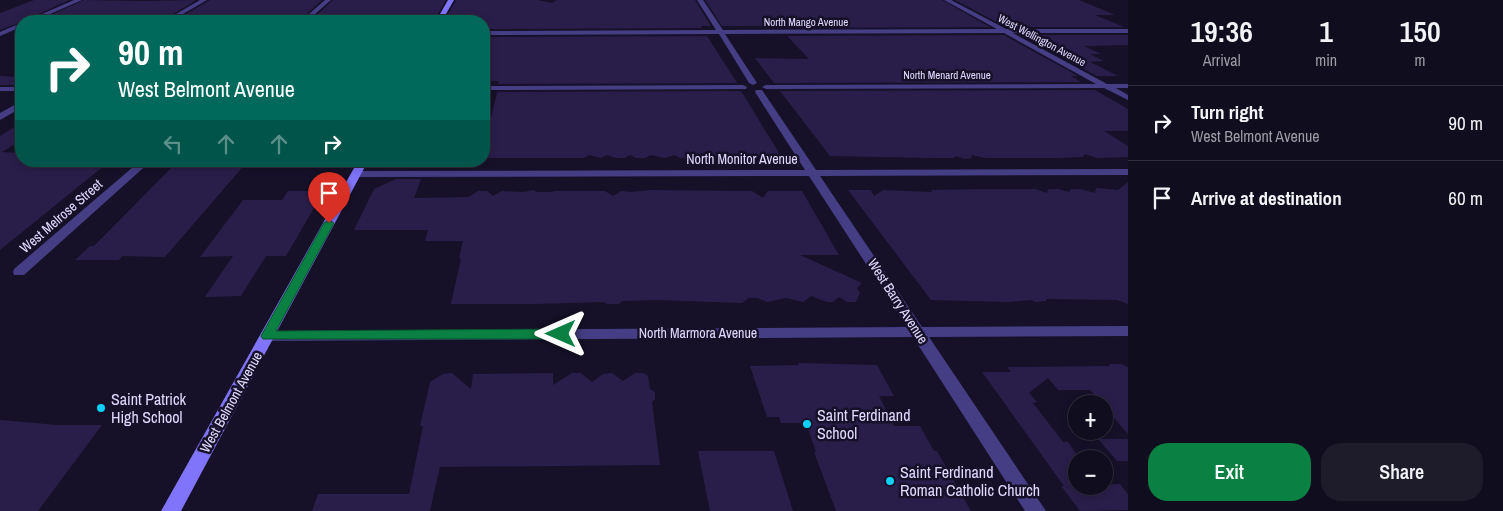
<!DOCTYPE html>
<meta charset="utf-8">
<style>
:root{--surface:#100d1e;--page:#1e1b2b;--text:#f1f3f6;--muted:#9c9ca4;--line:#302d3c;--accent:#0b8043}
body{margin:0;font-family:"Archivo Narrow",sans-serif;background:var(--page);color:var(--text);height:100vh;display:flex;flex-direction:column;font-size:19px;white-space:nowrap}
*{box-sizing:border-box;margin:0}
p{font-size:16px;color:var(--muted)}
.icon{flex:none;width:28px;height:28px;fill:none;stroke:currentColor;stroke-width:2;stroke-linecap:round;stroke-linejoin:round}
.map{position:relative;flex:1;overflow:hidden}
.sheet{display:flex;flex-direction:column;background:var(--surface);width:375px}
.sheet>*{flex:none}
.guide{position:absolute;left:15px;top:15px;width:475px;height:152px;border-radius:20px;box-shadow:0 2px 8px #0003,0 0 0 1px var(--line);background:#00695c;color:#fff;overflow:hidden}
.buttons{position:absolute;left:1068px;top:395px;display:grid;gap:10px}
.buttons a{display:grid;place-items:center;width:45px;height:45px;border-radius:50%;background:var(--surface);box-shadow:0 2px 8px #0003,0 0 0 1px var(--line);font-size:25px}
.pin{position:absolute;display:grid;place-items:center;width:42px;height:42px;color:#fff;margin:-51px -21px;border-radius:50% 50% 50% 0;rotate:-45deg;box-shadow:0 0 5px #0007}
.pin .icon{rotate:45deg}
.me{position:absolute;width:55px;margin:-28px;rotate:270deg;stroke-linejoin:round;filter:drop-shadow(0 0 4px #0008)}
.turn{display:flex;align-items:center;gap:18px;height:105px;padding:0 20px;font-size:22px}
.turn .icon{width:65px;height:65px;stroke-width:2.5}
.turn b{display:block;font-size:35px;line-height:42px}
.lanes{display:flex;align-items:center;height:48px;padding:0 20px;background:#0003;justify-content:center;gap:25px;direction:ltr}
.lanes .off{opacity:.35}
.eta{display:flex;justify-content:space-evenly;align-items:center;height:85px;text-align:center}
.eta b{font-size:30px;font-weight:600;line-height:35px}
.button{display:flex;gap:10px;margin-top:auto;padding:10px 20px}
.button a{flex:1;height:58px;border-radius:20px;background:var(--accent);color:#fff;font-size:20px;font-weight:600;line-height:58px;text-align:center}
.button a+a{background:var(--page);color:var(--text)}
ul{padding:0;list-style:none}
li{display:flex;align-items:center;gap:15px;height:75px;padding:0 20px;border-top:1px solid var(--line)}
li div{flex:1}
li b{display:block;font-size:19px}
li em{font-style:normal}
main{display:flex;flex:1;min-height:0}
.map>svg:first-child{display:block}
.building{fill:#291e49}
.lines{fill:none;stroke-linecap:round;stroke-linejoin:round}
.minor{fill:#453e85;fill-rule:evenodd}
.secondary{fill:#8074fa;fill-rule:evenodd}
.route{fill:#0b8043;stroke:#07532c}
.poi-dot{fill:#0cd0f7;stroke:#161128;stroke-width:2}
.labels{text-anchor:middle;dominant-baseline:central;stroke-width:5;stroke-linejoin:round;paint-order:stroke}
.far-street-label{font-size:11px;fill:#e0d9fe;stroke:#161128}
.street-label{font-size:14px;fill:#e0d9fe;stroke:#161128}
.near-poi-label{font-size:16px;fill:#e0d9fe;stroke:#161128;text-anchor:start}
</style>
<main>
<div class="map">
<svg width="1128" height="511" viewBox="0 0 1128 511">
<rect width="100%" height="100%" fill="#161128"/>
<path class="building" d="M34 0H69L24 21 0 30V13Z
M84 0 143 1 196 0 162 21H38Z
M210 0H322L299 21H174Z
M333 0H446L434 21H310Z
M456 0H538L552 3 557 0H695L711 26H701L702 28 484 29V21H444Z
M705 0H942L990 27 780 28 778 26H722Z
M955 0H1079L1115 15H1095L1124 27H1006Z
M1004 35 1078 76H1071L1081 82 774 83 755 58 809 59 787 36Z
M1020 35H1128V45L1084 46 1101 54H1090L1104 61 1090 62 1118 76H1097Z
M707 36 737 83 498 84 499 81H484V37Z
M0 76 21 77V85H0Z
M1095 90 1128 109V131H1104L1128 146V157L1097 158 1085 154 1083 157 1057 158H985L972 155 971 158 965 159 956 156 954 158H933L830 156 780 91Z
M741 91 781 156 744 158 739 155 735 157 710 158 693 154 689 158H680L674 155 665 158 651 155 645 158H636L630 155 625 158H616L607 155 601 158 589 155 584 158H484V148L497 92Z
M21 123V140L2 152 21 153V163L110 161 0 250V136Z
M178 161 247 162 165 257 122 256 119 260H75L90 246H94Z
M396 179H421L414 198 469 197 478 191H487L493 196 502 191 523 192 534 190 536 192H552L554 191H605L613 196 621 191 632 192 650 190 744 191H752L763 198 768 191H802L839 255H800L862 283 857 288 860 293 856 302H847L839 297 833 302H827L811 296 803 302 786 298 767 302 757 298H749L742 303 657 300 622 301 619 304H607L603 302 536 304H451L461 258H459L463 241H425L428 230H354L374 189Z
M1128 182V304L1117 300 1046 299V301L1036 302 1031 300 1009 302 931 300 848 190H871L874 196 883 190 932 192 931 190 984 189H1035L1047 193 1048 189H1058L1069 192 1071 189H1080L1095 193 1096 188 1118 190Z
M288 191H324L286 256H266L241 296 205 297 233 256 200 257 243 200H282Z
M798 363 877 365 894 396H879L894 426H920L934 451H937L971 511H836L814 452H816L806 423H781L779 417H767L750 366 799 365Z
M1110 364H1121L1128 367V434L1090 390H1058L1048 378 1029 393 1037 402 1033 403 1063 442H1068L1076 454V486L1120 484 1128 494V510L1080 511 1061 486H1064L982 372H1011L1007 367 1109 366Z
M452 373 471 389 473 374 553 373V385L572 373H581L592 382 603 374 612 373 623 381 635 373H643L648 376 650 389 655 392V399L652 402 660 465 440 467 430 511H312L318 494H409L423 426H420L430 382 443 374Z
M0 420 58 425H102L38 511H0Z
M1098 439H1128V461H1117Z
M698 451H774L793 511H710Z"/>
<g class="lines">
<path class="minor" d="M74 0H82L34 21H26Z
M200 0H207L171 21H164Z
M325 0H331L307 21H301Z
M697 0H703L723 30 997 29 944 0H951L1006 29H1128V33H1013L1107 84H1128V88H1116L1128 95V100L1104 88 766 89 762 87 766 85 1096 84 1004 33 725 34 757 83 753 85 749 83 719 34 484 35V31L716 30Z
M21 23V27L0 36V32Z
M743 85 747 87 746 89 484 90V86Z
M0 87H21V91H0Z
M756 90H762L816 170 1128 169V175L820 176 922 327 1128 326V336L929 337 1046 511H1025L913 337 267 341 262 340 260 336 262 332 267 331 907 327 809 176 356 177 351 174 356 171 805 170 755 92Z
M18 103H21V108L0 120V113Z
M140 161H151L24 275H14L13 272 14 269Z"/>
<path class="secondary" d="M448 0H454L442 21H436Z
M358 161H368L181 511H161Z"/>
</g>
<path class="route" d="M329 220 334 223 276 331 561 329 566 331 568 334 566 337 561 339H263L261 336 324 223Z"/>
<g class="poi-dot">
<circle cx="101" cy="408" r="5"/>
<circle cx="807" cy="424" r="5"/>
<circle cx="890" cy="481" r="5"/>
</g>
<g class="labels">
<g class="far-street-label">
<text x="806" y="22">North Mango Avenue</text>
<text transform="translate(1042 40) rotate(28)">West Wellington Avenue</text>
<text x="947" y="75">North Menard Avenue</text>
</g>
<g class="street-label">
<text x="742" y="159">North Monitor Avenue</text>
<text transform="translate(61 216) rotate(-41)">West Melrose Street</text>
<text transform="translate(898 301) rotate(57)">West Barry Avenue</text>
<text x="698" y="333">North Marmora Avenue</text>
<text transform="translate(231 402) rotate(-61)">West Belmont Avenue</text>
</g>
<g class="near-poi-label">
<text x="111" y="399">Saint Patrick<tspan x="111" dy="18">High School</tspan></text>
<text x="817" y="415">Saint Ferdinand<tspan x="817" dy="18">School</tspan></text>
<text x="900" y="472">Saint Ferdinand<tspan x="900" dy="18">Roman Catholic Church</tspan></text>
</g>
</g>
</svg>
<div class="buttons">
<a>+</a>
<a>−</a>
</div>
<div class="pin" style="left:329px;top:223px;background:#d93025"><svg class="icon" aria-label="arrive" viewBox="0 0 24 24"><path d="M6 21V4h12l-3 4 3 4H6"/></svg></div>
<svg class="me" style="left:561px;top:334px" viewBox="-20 -20 40 40"><path d="M0-17L14 15 0 8-14 15z" fill="#0b8043" stroke="#fff" stroke-width="4"/></svg>
<div class="guide">
<div class="turn"><svg class="icon" aria-label="right" viewBox="0 0 24 24"><path d="M7 20v-9h11M14 6l5 5-5 5"/></svg><div><b>90 m</b>West Belmont Avenue</div></div>
<div class="lanes"><svg class="icon off" aria-label="left" viewBox="0 0 24 24"><path d="M17 20v-9H6M10 6l-5 5 5 5"/></svg><svg class="icon off" aria-label="ahead" viewBox="0 0 24 24"><path d="M12 20V5M6 11l6-6 6 6"/></svg><svg class="icon off" aria-label="ahead" viewBox="0 0 24 24"><path d="M12 20V5M6 11l6-6 6 6"/></svg><svg class="icon" aria-label="right" viewBox="0 0 24 24"><path d="M7 20v-9h11M14 6l5 5-5 5"/></svg></div>
</div>
</div>
<section class="sheet">
<div class="eta">
<div><b>19:36</b><p>Arrival</p></div>
<div><b>1</b><p>min</p></div>
<div><b>150</b><p>m</p></div>
</div>
<ul>
<li><svg class="icon" aria-label="right" viewBox="0 0 24 24"><path d="M7 20v-9h11M14 6l5 5-5 5"/></svg><div><b>Turn right</b><p>West Belmont Avenue</p></div><em>90 m</em></li>
<li><svg class="icon" aria-label="arrive" viewBox="0 0 24 24"><path d="M6 21V4h12l-3 4 3 4H6"/></svg><div><b>Arrive at destination</b></div><em>60 m</em></li>
</ul>
<div class="button"><a>Exit</a><a>Share</a></div>
</section>
</main>
